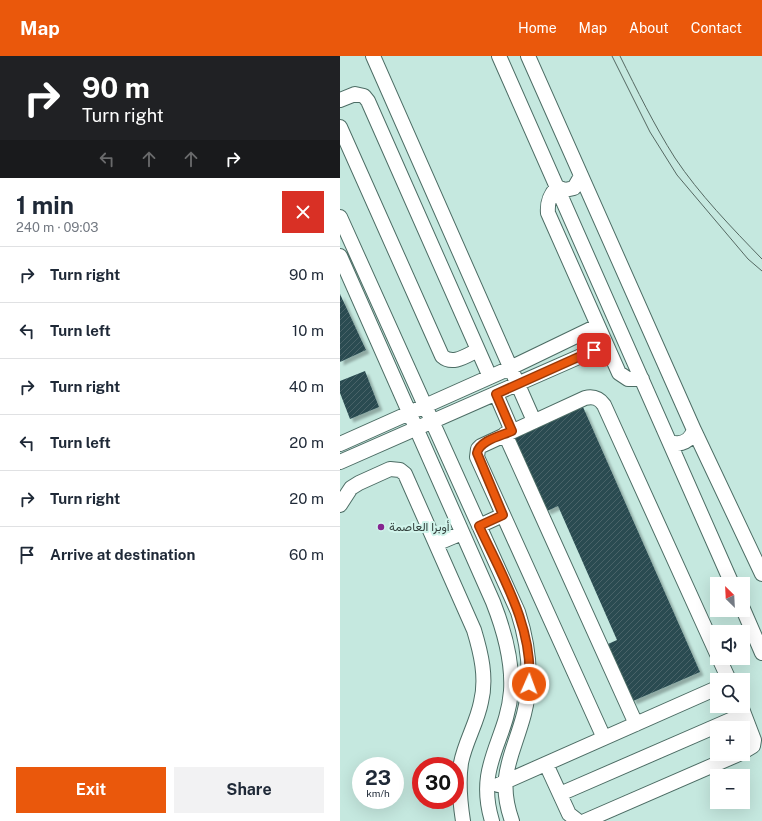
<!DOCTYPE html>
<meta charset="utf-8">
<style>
:root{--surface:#fff;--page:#f2f2f3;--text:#1f2937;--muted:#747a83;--line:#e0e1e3;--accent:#ea580c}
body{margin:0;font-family:"Public Sans",Vazirmatn,sans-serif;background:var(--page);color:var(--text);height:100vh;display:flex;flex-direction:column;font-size:15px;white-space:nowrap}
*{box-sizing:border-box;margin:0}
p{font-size:13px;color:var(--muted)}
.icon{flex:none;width:22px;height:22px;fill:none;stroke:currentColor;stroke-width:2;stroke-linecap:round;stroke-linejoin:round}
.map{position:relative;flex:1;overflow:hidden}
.drawer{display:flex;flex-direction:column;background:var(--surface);width:340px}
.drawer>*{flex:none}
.guide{background:#202124;color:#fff;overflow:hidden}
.needle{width:26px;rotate:336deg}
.fabs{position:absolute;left:370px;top:521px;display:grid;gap:8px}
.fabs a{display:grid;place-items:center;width:40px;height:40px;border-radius:0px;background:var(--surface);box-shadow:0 4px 16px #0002;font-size:20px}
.speed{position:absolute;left:12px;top:701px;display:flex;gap:8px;font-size:20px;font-weight:700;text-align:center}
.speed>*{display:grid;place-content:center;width:52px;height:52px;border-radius:50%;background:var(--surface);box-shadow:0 4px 16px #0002;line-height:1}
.speed small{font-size:10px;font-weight:400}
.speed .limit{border:6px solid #d22;background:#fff;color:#111}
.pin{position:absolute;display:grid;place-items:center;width:34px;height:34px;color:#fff;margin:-17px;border-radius:8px;box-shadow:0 2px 6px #0006}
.me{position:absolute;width:44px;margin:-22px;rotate:2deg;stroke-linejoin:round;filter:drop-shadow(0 0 3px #0008)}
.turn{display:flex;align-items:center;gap:14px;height:84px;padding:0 16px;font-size:18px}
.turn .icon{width:52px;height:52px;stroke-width:2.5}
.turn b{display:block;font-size:28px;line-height:34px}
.lanes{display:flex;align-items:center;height:38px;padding:0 16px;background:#0003;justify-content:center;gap:20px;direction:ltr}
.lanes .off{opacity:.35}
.round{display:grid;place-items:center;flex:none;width:42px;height:42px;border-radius:0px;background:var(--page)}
.headline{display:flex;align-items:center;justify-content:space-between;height:68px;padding:0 16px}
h1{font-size:24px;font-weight:700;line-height:30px}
.action{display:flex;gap:8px;margin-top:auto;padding:8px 16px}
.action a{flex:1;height:46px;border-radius:0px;background:var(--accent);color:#fff;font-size:16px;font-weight:700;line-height:46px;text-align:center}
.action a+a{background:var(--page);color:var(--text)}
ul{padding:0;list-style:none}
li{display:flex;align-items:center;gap:12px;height:56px;padding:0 16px;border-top:1px solid var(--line)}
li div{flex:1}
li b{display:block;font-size:15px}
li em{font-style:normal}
header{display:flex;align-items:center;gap:24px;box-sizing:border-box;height:56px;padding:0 20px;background:var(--accent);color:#fff}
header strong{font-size:19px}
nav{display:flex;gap:22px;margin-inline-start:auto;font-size:14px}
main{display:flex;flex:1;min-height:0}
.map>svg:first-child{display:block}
.building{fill:url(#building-hatch);filter:url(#shadow)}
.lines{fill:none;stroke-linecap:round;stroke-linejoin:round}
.minor-casing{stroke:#4d6d65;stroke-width:16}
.minor{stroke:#fff;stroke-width:14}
.tram{stroke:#556862;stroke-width:1}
.route-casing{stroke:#983908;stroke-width:10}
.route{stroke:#ea580c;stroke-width:7}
.poi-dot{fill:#852590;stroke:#d2f5ec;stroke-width:1.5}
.labels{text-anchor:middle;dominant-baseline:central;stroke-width:4;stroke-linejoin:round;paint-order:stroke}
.poi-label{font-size:12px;fill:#32403c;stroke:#d2f5ec;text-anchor:start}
</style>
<header>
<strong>Map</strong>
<nav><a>Home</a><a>Map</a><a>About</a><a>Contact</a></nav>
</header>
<main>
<section class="drawer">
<div class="guide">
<div class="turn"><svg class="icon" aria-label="right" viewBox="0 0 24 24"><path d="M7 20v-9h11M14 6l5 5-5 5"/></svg><div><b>90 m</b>Turn right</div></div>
<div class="lanes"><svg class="icon off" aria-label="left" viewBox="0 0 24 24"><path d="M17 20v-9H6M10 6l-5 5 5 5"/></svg><svg class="icon off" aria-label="ahead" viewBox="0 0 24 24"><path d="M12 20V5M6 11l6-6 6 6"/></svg><svg class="icon off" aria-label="ahead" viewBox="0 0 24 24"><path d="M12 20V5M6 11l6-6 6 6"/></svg><svg class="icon" aria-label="right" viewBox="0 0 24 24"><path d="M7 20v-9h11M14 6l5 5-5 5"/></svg></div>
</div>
<div class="headline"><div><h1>1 min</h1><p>240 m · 09:03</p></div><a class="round" style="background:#d93025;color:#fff"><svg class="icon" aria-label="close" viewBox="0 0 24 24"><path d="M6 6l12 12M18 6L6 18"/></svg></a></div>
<ul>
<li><svg class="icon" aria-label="right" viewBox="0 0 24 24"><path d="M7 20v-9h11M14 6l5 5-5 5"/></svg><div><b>Turn right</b></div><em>90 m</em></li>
<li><svg class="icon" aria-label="left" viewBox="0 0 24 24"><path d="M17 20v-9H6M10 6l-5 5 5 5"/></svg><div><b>Turn left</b></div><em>10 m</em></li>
<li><svg class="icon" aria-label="right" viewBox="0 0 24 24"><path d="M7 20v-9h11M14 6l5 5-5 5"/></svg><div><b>Turn right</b></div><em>40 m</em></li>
<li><svg class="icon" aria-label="left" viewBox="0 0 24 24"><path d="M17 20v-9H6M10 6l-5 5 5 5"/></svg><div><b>Turn left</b></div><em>20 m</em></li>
<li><svg class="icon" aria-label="right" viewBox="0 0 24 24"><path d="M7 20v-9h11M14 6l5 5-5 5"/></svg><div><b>Turn right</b></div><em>20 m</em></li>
<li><svg class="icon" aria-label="arrive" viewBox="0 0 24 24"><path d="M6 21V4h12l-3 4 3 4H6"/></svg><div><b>Arrive at destination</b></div><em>60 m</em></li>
</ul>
<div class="action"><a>Exit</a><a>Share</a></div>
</section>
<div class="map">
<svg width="422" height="765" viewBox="0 0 422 765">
<defs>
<pattern id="building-hatch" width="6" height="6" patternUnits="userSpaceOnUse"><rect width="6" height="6" fill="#2a4c51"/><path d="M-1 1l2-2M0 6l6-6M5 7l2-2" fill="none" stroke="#486468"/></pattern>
<filter id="shadow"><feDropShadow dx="3.5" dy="3.5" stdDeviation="1" flood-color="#0004"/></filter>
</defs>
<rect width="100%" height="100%" fill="#c5e8df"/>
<path class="building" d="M0 238 26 294 0 306Z
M25 315 39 351 10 363 0 337V325Z
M243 351 360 616 293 645 268 588 277 584 218 450 207 455 175 382Z"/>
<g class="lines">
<defs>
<path id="minor" d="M33 0 194 365
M159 0 392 528
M188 0 354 374 422 518
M0 44 15 38 24 40 28 45 150 321
M0 71 102 300C113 310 127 299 138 294
M241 120 234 132 225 134 217 131C210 139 207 146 208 157L279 317 288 323H302
M0 161 178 556C189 590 193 623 184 658 173 700 156 720 172 765
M0 200 153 546C164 574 173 604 171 635 167 685 135 709 152 765
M156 338 172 375
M165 378 296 668
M330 386C342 390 350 385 354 374
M0 388 170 312 257 270
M0 406 266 289
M0 449 11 432 19 427 50 413 60 414 65 418 134 574C141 597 147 622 141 646 137 667 125 686 121 707 118 727 120 746 123 765
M139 470 163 459
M96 488 122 477
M403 553 422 597
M379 602 389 624
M401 650 414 684 413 690 403 696
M264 682 137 401 138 393 141 390 245 342C254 340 259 342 264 349L377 598
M206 708 229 758 238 765
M158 729 377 632
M220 738 404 658
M245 765 399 698"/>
</defs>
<use href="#minor" class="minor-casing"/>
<use href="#minor" class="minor"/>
<path class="tram" d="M272 0 310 76 337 119 408 203 422 215
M280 0C297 34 314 69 335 102 359 138 392 172 422 203"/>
</g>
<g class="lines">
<defs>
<path id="route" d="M189 628C194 572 162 520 139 470L163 459 137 397C140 384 161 380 172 375L156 338 254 294"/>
</defs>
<use href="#route" class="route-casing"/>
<use href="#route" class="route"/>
</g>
<circle class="poi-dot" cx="41" cy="471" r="4"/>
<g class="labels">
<g class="poi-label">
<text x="49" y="471">أوبرا العاصمة</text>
</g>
</g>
</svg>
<div class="fabs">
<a><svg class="needle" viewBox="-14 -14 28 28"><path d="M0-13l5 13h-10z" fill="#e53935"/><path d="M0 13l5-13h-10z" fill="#747a83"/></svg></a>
<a><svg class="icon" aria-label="sound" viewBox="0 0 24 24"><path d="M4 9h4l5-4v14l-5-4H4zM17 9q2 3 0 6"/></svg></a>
<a><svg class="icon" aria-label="search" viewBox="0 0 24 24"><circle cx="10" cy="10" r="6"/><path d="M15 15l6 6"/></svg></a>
<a>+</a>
<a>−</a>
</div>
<div class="speed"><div>23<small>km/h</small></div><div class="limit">30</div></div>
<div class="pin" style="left:254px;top:294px;background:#d93025"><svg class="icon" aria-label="arrive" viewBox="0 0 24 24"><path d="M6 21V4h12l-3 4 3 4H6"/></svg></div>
<svg class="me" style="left:189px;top:628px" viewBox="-20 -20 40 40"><circle r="17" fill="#ea580c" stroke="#fff" stroke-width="3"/><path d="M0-11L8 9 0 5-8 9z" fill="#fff"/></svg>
</div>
</main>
